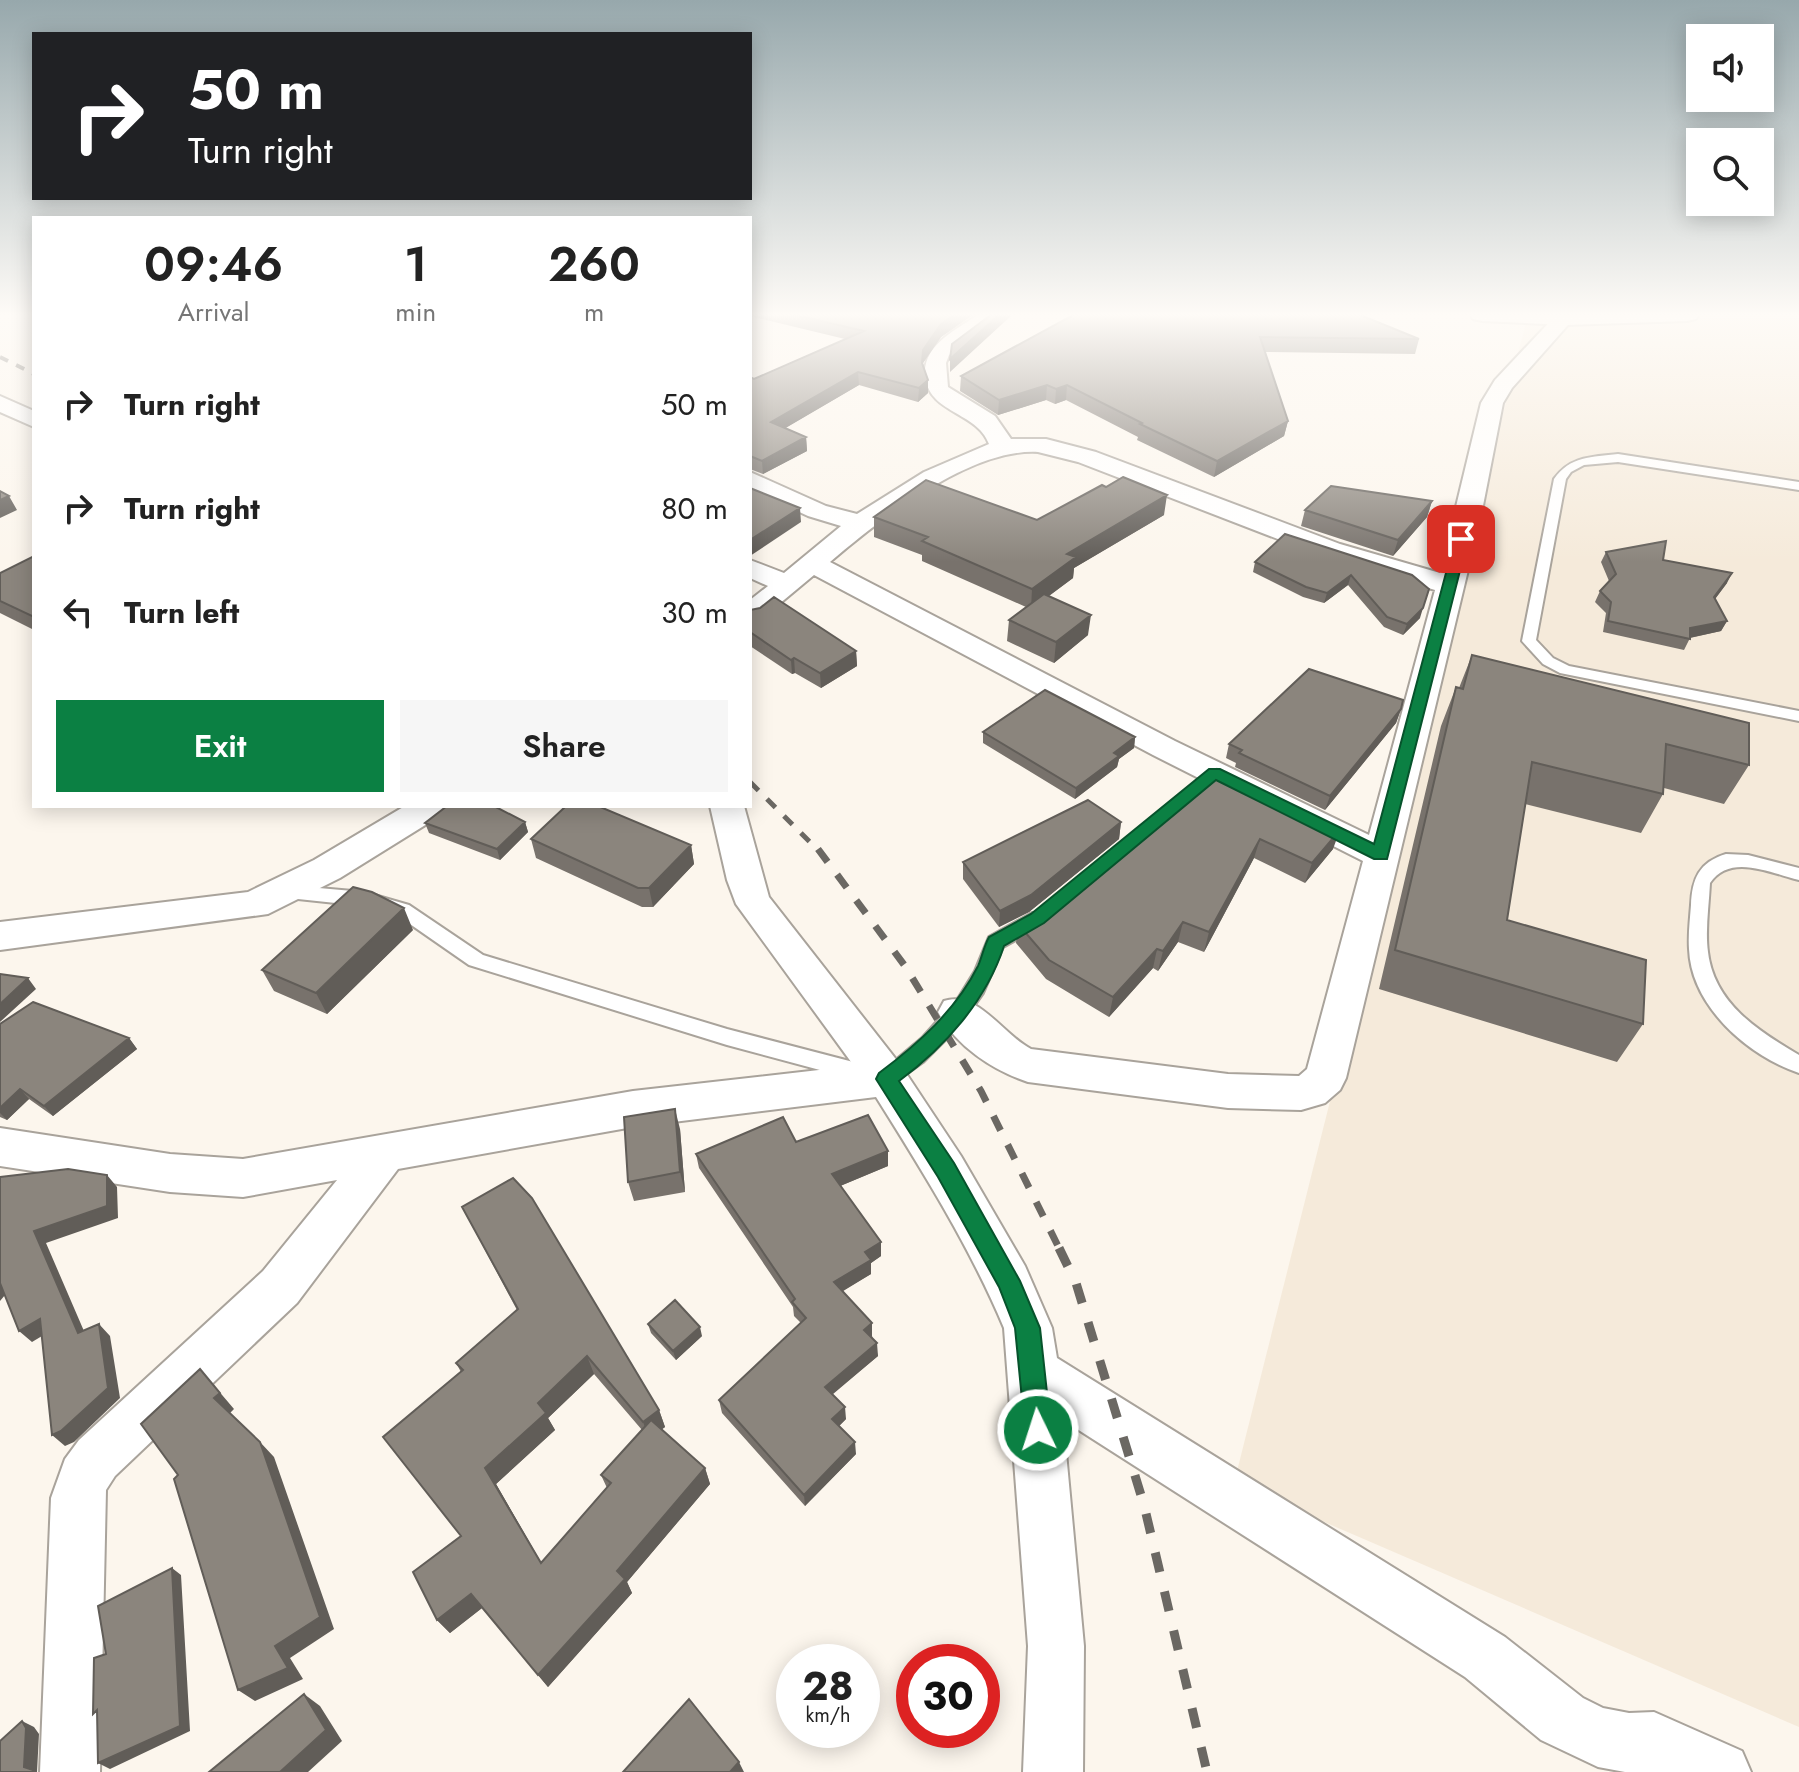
<!DOCTYPE html>
<style>
:root{--surface:#fff;--page:#f6f6f6;--text:#222;--muted:#767676;--accent:#0b8043}
body{margin:0;font-family:Jost,sans-serif;background:var(--page);color:var(--text);height:100vh;display:flex;flex-direction:column;font-size:30px;white-space:nowrap}
*{box-sizing:border-box;margin:0}
p{font-size:26px;color:var(--muted)}
.icon{flex:none;width:44px;height:44px;fill:none;stroke:currentColor;stroke-width:2;stroke-linecap:round;stroke-linejoin:round}
.map{position:relative;flex:1;overflow:hidden}
.details{position:absolute;left:32px;top:216px;width:720px;height:592px;display:flex;flex-direction:column;background:var(--surface);border-radius:0px;box-shadow:0 4px 20px #0003}
.details>*{flex:none}
.banner{position:absolute;left:32px;top:32px;width:720px;height:168px;border-radius:0px;box-shadow:0 4px 20px #0003;background:#202124;color:#fff;overflow:hidden}
.tools{position:absolute;left:1686px;top:24px;display:grid;gap:16px}
.tools a{display:grid;place-items:center;width:88px;height:88px;border-radius:0px;background:var(--surface);box-shadow:0 4px 20px #0003;font-size:40px}
.speed{position:absolute;left:776px;top:1644px;display:flex;gap:16px;font-size:40px;font-weight:700;text-align:center}
.speed>*{display:grid;place-content:center;width:104px;height:104px;border-radius:50%;background:var(--surface);box-shadow:0 4px 20px #0003;line-height:1}
.speed small{font-size:20px;font-weight:400}
.speed .limit{border:12px solid #d22;background:#fff;color:#111}
.pin{position:absolute;display:grid;place-items:center;width:68px;height:68px;color:#fff;margin:-34px;border-radius:16px;box-shadow:0 4px 12px #0006}
.me{position:absolute;width:88px;margin:-44px;rotate:356deg;stroke-linejoin:round;filter:drop-shadow(0 0 6px #0008)}
.turn{display:flex;align-items:center;gap:28px;height:168px;padding:0 24px;font-size:36px}
.turn .icon{width:104px;height:104px;stroke-width:2.5}
.turn b{display:block;font-size:56px;line-height:68px}
.eta{display:flex;justify-content:space-evenly;align-items:center;height:136px;text-align:center}
.eta b{font-size:48px;font-weight:600;line-height:56px}
.button{display:flex;gap:16px;margin-top:auto;padding:16px 24px}
.button a{flex:1;height:92px;border-radius:0px;background:var(--accent);color:#fff;font-size:32px;font-weight:600;line-height:92px;text-align:center}
.button a+a{background:var(--page);color:var(--text)}
ul{padding:0;list-style:none}
li{display:flex;align-items:center;gap:24px;height:104px;padding:0 24px}
li div{flex:1}
li b{display:block;font-size:30px}
li em{font-style:normal}
.map>svg:first-child{display:block}
.built{fill:#f5eada}
.lines{fill:none;stroke-linecap:round;stroke-linejoin:round}
.service-casing{stroke:#a9a39b;stroke-width:4}
.minor-casing{stroke:#a9a39b;stroke-width:4}
.tertiary-casing{stroke:#a9a39b;stroke-width:4}
.service{fill:#fff;fill-rule:evenodd}
.minor{fill:#fff;fill-rule:evenodd}
.tertiary{fill:#fff;fill-rule:evenodd}
.rail-far3{stroke:#6b6863;stroke-width:4;stroke-dasharray:9 9;stroke-linecap:butt}
.rail-far2{stroke:#6b6863;stroke-width:5;stroke-dasharray:12 12;stroke-linecap:butt}
.rail-far1{stroke:#6b6863;stroke-width:7;stroke-dasharray:16 16;stroke-linecap:butt}
.rail{stroke:#6b6863;stroke-width:9;stroke-dasharray:20 20;stroke-linecap:butt}
.wall{fill:#78726c;fill-rule:evenodd}
.shaded-wall{fill:#615d58}
.building{fill:#8b857d;stroke:#615d58;stroke-width:2}
.route{fill:#0b8043;stroke:#07532c;stroke-width:2}
</style>
<div class="map">
<svg width="1799" height="1772" viewBox="0 0 1799 1772">
<rect width="100%" height="100%" fill="#fcf6ed"/>
<path class="built" d="M1528 314H1799V1727L1234 1483Z"/>
<g class="lines">
<defs>
<path id="service" d="M1618 454 1799 482V490L1618 462 1584 465 1571 472 1566 479 1536 640 1553 658 1569 666 1799 711V721L1560 673 1543 664 1522 641 1554 479C1570 456 1592 457 1618 454Z
M1726 854 1748 855 1799 868V880C1770 873 1730 853 1710 883 1709 905 1705 930 1708 952 1714 1003 1758 1031 1799 1055V1073C1748 1056 1691 1006 1689 949 1688 934 1690 919 1691 905 1692 879 1699 862 1726 854Z
M285 885 364 892 409 905 483 955 727 1029 884 1070 922 1038 959 997 975 971 989 937 1032 913H1046L1048 918 1046 923 1003 947 983 993 962 1023 923 1062 887 1088 727 1045 469 965 397 915 364 906 279 897 276 892 279 887Z"/>
<path id="minor" d="M979 314H1002L949 355 946 363 948 387 995 416 1011 439H1046L1096 452 1340 544 1440 573 1481 403 1495 380 1557 314H1573L1575 317 1512 388 1503 403 1481 516 1346 1078 1340 1090 1325 1103 1301 1110 1228 1108 1028 1082C992 1070 956 1046 938 1012L944 1001C978 990 1002 1034 1031 1049L1228 1074 1299 1076 1307 1069 1363 861 1153 755 814 575 760 620 750 623V600L768 586 750 578V560L784 573 841 526 808 516 750 489V472L826 506 857 514 924 472 989 444C977 411 928 414 925 375 923 344 957 330 979 314ZM1038 452 1078 462 1322 556 1435 590 1369 835 1175 741 830 562C879 520 971 448 1038 452Z
M0 396 34 411V427L0 412Z
M405 806H448L443 814 340 878 268 914 0 950V922L248 892 314 860Z
M710 806H744L769 897 902 1067 961 1156 1025 1266 1052 1328 1057 1358 1505 1637 1583 1698 1603 1708 1629 1713 1654 1712 1742 1751 1751 1772H1625L1598 1767 1541 1740 1465 1677 1063 1420 1084 1646 1083 1772H1023L1028 1646 1004 1328C970 1247 923 1172 876 1097L633 1127 398 1169 297 1303 115 1476 106 1490 100 1772H40L51 1498 65 1459 79 1440 263 1271 337 1180 243 1197 170 1192 0 1166V1128L170 1154 243 1159 633 1091 854 1066 736 904 727 880Z"/>
<path id="tertiary" d="M1470 314H1699L1696 319 1687 321 1565 325 1482 321 1473 319Z"/>
</defs>
<use href="#service" class="service-casing"/>
<use href="#minor" class="minor-casing"/>
<use href="#tertiary" class="tertiary-casing"/>
<use href="#service" class="service"/>
<use href="#minor" class="minor"/>
<use href="#tertiary" class="tertiary"/>
<path class="rail-far3" d="M0 357 34 374"/>
<path class="rail-far2" d="M750 782 819 851"/>
<path class="rail-far1" d="M818 849 905 966 981 1091 1060 1250"/>
<path class="rail" d="M1059 1248 1076 1283 1144 1505 1207 1772"/>
</g>
<path class="wall" d="M750 314H974L941 337 923 363 928 380V393L918 402 859 385 785 428 806 437 807 451 763 474 750 469V377L754 379 845 339 750 316Z
M1075 314 1419 339 1415 354 1265 352 1288 421 1284 436 1214 477 1137 440 1138 437 1066 400 1055 404 1046 400 998 415 960 391 961 376Z
M1432 501 1427 517 1393 556 1301 526 1305 510Z
M1164 515 1074 568 1073 578 1049 596 1088 635 1054 663 1007 641 1009 620 1026 607 922 561V555L874 537V517L1037 520Z
M1285 534 1420 618 1403 635 1384 627 1348 585 1324 603 1303 597 1253 572 1255 562Z
M1606 552 1663 560 1727 583 1715 599 1727 621 1721 631 1690 638 1684 650 1603 632 1606 613 1595 602 1600 591 1609 581 1601 562Z
M34 556V630L0 613V573Z
M750 610 856 651 857 666 821 688 795 673 792 674 750 646Z
M1472 655 1749 765 1724 804 1664 788 1663 794 1641 833 1525 804 1507 920 1643 1024 1617 1062 1379 989 1441 726 1456 687 1459 688Z
M1401 709 1396 723 1325 810 1235 767 1236 763 1226 758 1229 744Z
M983 732 1135 737 1134 748 1119 759 1117 767 1075 799 983 743Z
M1217 769 1333 849 1305 883 1254 858 1204 952 1178 942 1158 971 1153 968 1109 1017 1046 979 1016 943 1018 924 1049 907Z
M525 822 528 832 500 860 429 833 425 823Z
M1121 822 1119 839 1029 912 999 927 963 879V862Z
M531 839 691 845 694 864 653 907H642L536 858Z
M413 930 327 1014 274 991 262 970Z
M0 1024 129 1038 137 1049 53 1116 29 1099 7 1120 0 1117Z
M680 1129 685 1192 634 1201 628 1182Z
M796 1142 888 1166 840 1186 881 1256 871 1263V1274L842 1291 872 1336 878 1356 832 1394 846 1419 839 1426 856 1454 805 1506 722 1413 719 1400 801 1323 794 1316 793 1307 699 1168 696 1154Z
M462 1207 659 1410 665 1427 661 1430 705 1468 710 1484 627 1582 632 1593 548 1687 482 1608 450 1633 437 1620 461 1536V1372L456 1363 517 1310ZM594 1374 642 1430 601 1475 607 1488 541 1563 496 1484 555 1430 548 1418Z
M648 1324 702 1336 676 1360 651 1333Z"/>
<path class="shaded-wall" d="M956 314H974L941 337 923 363 922 376 923 350 941 324Z
M1000 314H1013L950 372V359Z
M858 372 859 385 772 436 771 422Z
M928 380V393L918 402 919 388Z
M1047 385 1046 400 998 415 999 400Z
M1067 385 1066 400 1055 404 1056 389Z
M1288 421 1284 436 1214 477 1217 461Z
M806 437 807 451 763 474 762 461Z
M1167 495 1164 515 1074 568 1073 578 1031 609 1032 589 1067 554Z
M9 496 17 510 0 518V500Z
M1432 501 1427 517 1393 556 1398 540Z
M800 508 801 522 750 556V540Z
M751 570 752 585 750 586V571Z
M1732 573 1727 583 1709 607 1714 597Z
M1351 575 1348 585 1324 603 1327 593Z
M1423 608 1420 618 1403 635 1407 624Z
M1091 615 1088 635 1054 663 1056 642Z
M1727 621 1721 631 1684 639 1690 628Z
M856 651 857 666 821 688 820 673Z
M794 658 795 673 792 674 791 660Z
M1401 709 1396 723 1325 810 1330 796Z
M1135 737 1134 748 1119 759 1117 767 1075 799 1076 788 1114 753Z
M525 822 528 832 500 860 497 849Z
M1121 822 1119 839 1029 912 999 927 1000 911Z
M1340 830 1333 849 1305 883 1312 863Z
M1260 839 1254 858 1204 952 1209 932Z
M691 845 694 864 653 907 649 888Z
M404 908 413 930 327 1014 316 993Z
M1183 922 1178 942 1158 971 1163 951Z
M1157 949 1153 968 1109 1017 1113 997Z
M28 978 36 989 0 1022V1004Z
M129 1038 137 1049 53 1116 44 1106Z
M20 1089 29 1099 7 1120 0 1113V1108Z
M675 1109 680 1129 685 1192 680 1172Z
M888 1151V1166L833 1189 832 1174Z
M107 1175 117 1187 118 1218 46 1243 90 1345 78 1333 34 1231Z
M881 1242V1256L871 1263V1274L835 1296 834 1282 865 1252Z
M0 1279 10 1289 0 1301Z
M40 1319 52 1330 32 1342 19 1331Z
M872 1323V1336L865 1343 864 1330Z
M99 1324 110 1336 120 1398 74 1442 65 1446 52 1435Z
M700 1327 702 1336 676 1360 673 1351Z
M877 1343 878 1356 826 1400 825 1387Z
M587 1356 594 1374 548 1418 555 1430 496 1484 550 1578 485 1468 538 1403Z
M200 1369 234 1409 229 1414 214 1398Z
M845 1407 846 1419 833 1432 832 1419Z
M659 1410 665 1427 649 1438 643 1422Z
M260 1442 274 1457 334 1629 290 1658 303 1679 255 1701 238 1690 275 1646Z
M855 1442 856 1454 805 1506 804 1495Z
M705 1468 710 1484 627 1582 632 1593 548 1687 538 1675 617 1571Z
M172 1568 181 1575 190 1731 110 1769 98 1763Z
M471 1594 482 1608 450 1633 437 1620Z
M304 1694 320 1706 342 1741 308 1772H280Z
M22 1721 34 1727 39 1734 37 1772H38H31L24 1767Z
M739 1762 744 1772H730Z"/>
<path class="building" d="M791 314H956L941 324 923 350 922 363 928 380 919 388 858 372 771 422 806 437 762 461 750 456V377L754 379 864 331Z
M992 314H1000L950 359 952 344Z
M1075 314H1358L1419 339 1260 337 1288 421 1217 461 1140 424 1142 423 1067 385 1056 389 1047 385 999 400 961 376Z
M1123 477 1167 495 1067 554 1076 557 1032 589 922 541 928 537 874 517 926 480 1037 520 1102 485 1106 487Z
M1331 486 1432 501 1398 540 1305 510Z
M750 488 800 508 750 540Z
M0 491 9 496 0 500Z
M1285 534 1412 575 1429 589 1423 608 1407 624 1387 617 1351 575 1327 593 1306 587 1255 562Z
M1666 541 1663 560 1732 573 1714 597 1727 621 1690 628V639L1608 621 1611 602 1600 591 1616 574 1606 552Z
M34 556V617L0 601V573Z
M1044 594 1091 615 1056 642 1009 620Z
M774 597 856 651 820 673 794 658 791 660 750 632V610L760 608Z
M1472 655 1749 723V765L1666 744 1663 794 1532 762 1507 920 1646 960 1643 1024 1395 950 1456 687 1463 689Z
M1309 669 1403 700 1401 709 1330 796 1239 753 1242 750 1229 744Z
M1045 690 1135 737 1114 753 1119 756 1076 788 983 732Z
M1217 769 1340 830 1312 863 1260 839 1209 932 1183 922 1163 951 1157 949 1113 997 1049 960 1018 924 1049 907Z
M1088 800 1121 822 1031 895 1000 911 963 862Z
M447 806H494L525 822 497 849 425 823Z
M566 806H598L691 845 649 888H638L531 839Z
M353 887 372 892 404 908 316 993 262 970Z
M0 974 28 978 0 1004Z
M33 1002 129 1038 44 1106 20 1089 0 1108V1024Z
M675 1109 680 1172 628 1182 624 1117Z
M868 1115 888 1151 832 1174 881 1242 865 1252 871 1260 834 1282 872 1323 864 1330 877 1343 825 1387 845 1407 832 1419 855 1442 804 1495 719 1400 806 1318 792 1302 795 1299 696 1154 783 1117 796 1142Z
M68 1169 107 1175V1206L34 1231 78 1333 99 1324 108 1388 61 1431 52 1435 40 1319 19 1331 0 1283V1177Z
M513 1178 532 1198 659 1410 643 1422 587 1356 538 1403 546 1413 485 1468 541 1563 611 1483 601 1475 651 1420 705 1468 617 1571 625 1579 538 1675 471 1594 437 1620 413 1572 461 1536 383 1437 463 1370 456 1363 518 1309 462 1207Z
M675 1300 700 1327 673 1351 648 1324Z
M200 1369 220 1393 214 1398 260 1442 320 1617 275 1646 288 1668 238 1690 174 1479 178 1475 141 1424Z
M172 1568 180 1726 98 1763 97 1710 93 1714 94 1658 106 1654 98 1606Z
M304 1694 326 1730 280 1772H209Z
M689 1699 739 1762 730 1772H623Z
M22 1721 26 1728 24 1767 33 1770 31 1772H0V1741Z"/>
<linearGradient id="sky" x2="0" y2="1"><stop stop-color="#97a8ac"/><stop offset="0.56" stop-color="#fefbf7"/><stop offset="1" stop-color="#fefbf7" stop-opacity="0"/></linearGradient>
<rect width="1799" height="562" fill="url(#sky)"/>
<path class="route" d="M1461 535 1468 539 1387 859H1374L1216 780 1044 923 1004 946C986 1001 945 1047 899 1081L954 1163 1020 1281 1040 1328 1051 1430 1047 1439 1038 1443 1029 1439 1025 1430 1015 1328 999 1287 938 1177 876 1079 879 1073C918 1044 956 1010 978 966 982 957 984 946 989 937L1031 914 1209 769H1220L1374 844 1455 539Z"/>
</svg>
<div class="tools">
<a><svg class="icon" aria-label="sound" viewBox="0 0 24 24"><path d="M4 9h4l5-4v14l-5-4H4zM17 9q2 3 0 6"/></svg></a>
<a><svg class="icon" aria-label="search" viewBox="0 0 24 24"><circle cx="10" cy="10" r="6"/><path d="M15 15l6 6"/></svg></a>
</div>
<div class="speed"><div>28<small>km/h</small></div><div class="limit">30</div></div>
<div class="pin" style="left:1461px;top:539px;background:#d93025"><svg class="icon" aria-label="arrive" viewBox="0 0 24 24"><path d="M6 21V4h12l-3 4 3 4H6"/></svg></div>
<svg class="me" style="left:1038px;top:1430px" viewBox="-20 -20 40 40"><circle r="17" fill="#0b8043" stroke="#fff" stroke-width="3"/><path d="M0-11L8 9 0 5-8 9z" fill="#fff"/></svg>
<div class="banner">
<div class="turn"><svg class="icon" aria-label="right" viewBox="0 0 24 24"><path d="M7 20v-9h11M14 6l5 5-5 5"/></svg><div><b>50 m</b>Turn right</div></div>
</div>
<section class="details">
<div class="eta">
<div><b>09:46</b><p>Arrival</p></div>
<div><b>1</b><p>min</p></div>
<div><b>260</b><p>m</p></div>
</div>
<ul>
<li><svg class="icon" aria-label="right" viewBox="0 0 24 24"><path d="M7 20v-9h11M14 6l5 5-5 5"/></svg><div><b>Turn right</b></div><em>50 m</em></li>
<li><svg class="icon" aria-label="right" viewBox="0 0 24 24"><path d="M7 20v-9h11M14 6l5 5-5 5"/></svg><div><b>Turn right</b></div><em>80 m</em></li>
<li><svg class="icon" aria-label="left" viewBox="0 0 24 24"><path d="M17 20v-9H6M10 6l-5 5 5 5"/></svg><div><b>Turn left</b></div><em>30 m</em></li>
</ul>
<div class="button"><a>Exit</a><a>Share</a></div>
</section>
</div>
